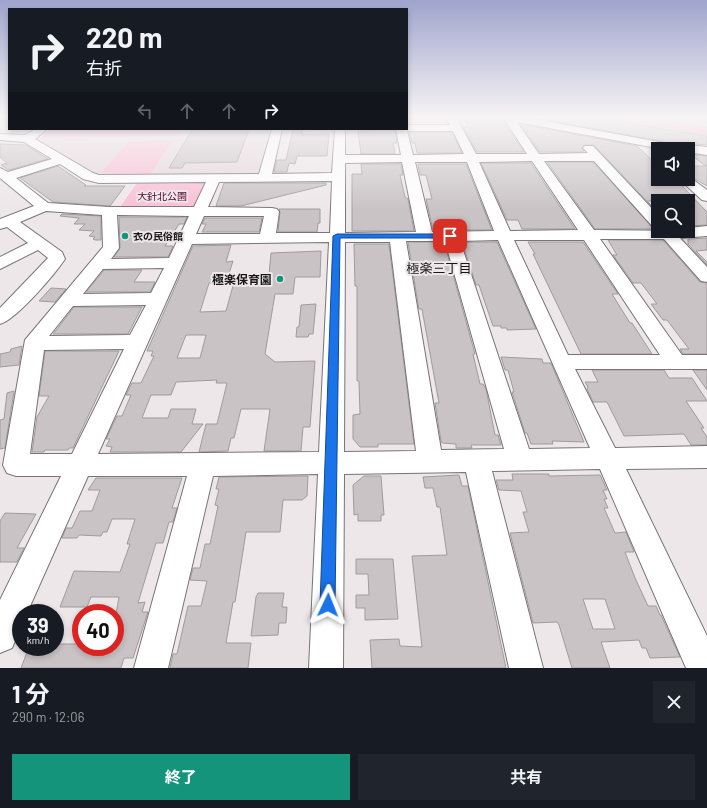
<!DOCTYPE html>
<html lang="ja">
<meta charset="utf-8">
<style>
:root{--surface:#171b24;--page:#20242c;--text:#f1f3f6;--muted:#9ea1a6;--accent:#15947c}
body{margin:0;font-family:Barlow,"Noto Sans JP",sans-serif;background:var(--page);color:var(--text);height:100vh;display:flex;flex-direction:column;font-size:15px;white-space:nowrap}
*{box-sizing:border-box;margin:0}
p{font-size:13px;color:var(--muted)}
.icon{flex:none;width:22px;height:22px;fill:none;stroke:currentColor;stroke-width:2;stroke-linecap:round;stroke-linejoin:round}
.map{position:relative;height:668px;overflow:hidden}
.side{display:flex;flex-direction:column;background:var(--surface);flex:1}
.side>*{flex:none}
.hud{position:absolute;left:8px;top:8px;width:400px;height:122px;border-radius:0px;box-shadow:0 2px 6px #0003;background:#171b24;color:var(--text);overflow:hidden}
.buttons{position:absolute;left:651px;top:142px;display:grid;gap:8px}
.buttons a{display:grid;place-items:center;width:44px;height:44px;border-radius:0px;background:var(--surface);box-shadow:0 2px 6px #0003;font-size:20px}
.speed{position:absolute;left:12px;top:604px;display:flex;gap:8px;font-size:20px;font-weight:700;text-align:center}
.speed>*{display:grid;place-content:center;width:52px;height:52px;border-radius:50%;background:var(--surface);box-shadow:0 2px 6px #0003;line-height:1}
.speed small{font-size:10px;font-weight:400}
.speed .limit{border:6px solid #d22;background:#fff;color:#111}
.pin{position:absolute;display:grid;place-items:center;width:34px;height:34px;color:#fff;margin:-17px;border-radius:8px;box-shadow:0 2px 6px #0006}
.me{position:absolute;width:44px;margin:-22px;rotate:2deg;stroke-linejoin:round;filter:drop-shadow(0 0 3px #0008)}
.turn{display:flex;align-items:center;gap:14px;height:84px;padding:0 12px;font-size:18px}
.turn .icon{width:52px;height:52px;stroke-width:2.5}
.turn b{display:block;font-size:28px;line-height:34px}
.lanes{display:flex;align-items:center;height:38px;padding:0 12px;background:#0003;justify-content:center;gap:20px;direction:ltr}
.lanes .off{opacity:.35}
.round{display:grid;place-items:center;flex:none;width:42px;height:42px;border-radius:0px;background:var(--page)}
.overview{display:flex;align-items:center;justify-content:space-between;height:68px;padding:0 12px}
h1{font-size:24px;font-weight:700;line-height:30px}
.primary-button{display:flex;gap:8px;margin-top:auto;padding:8px 12px}
.primary-button a{flex:1;height:46px;border-radius:0px;background:var(--accent);color:#fff;font-size:16px;font-weight:700;line-height:46px;text-align:center}
.primary-button a+a{background:var(--page);color:var(--text)}
.map>svg:first-child{display:block}
.built{fill:#e6d8dd}
.green{fill:#f9bfd4}
.building{fill:#c9c3c5;stroke:#a09b9c;fill-rule:evenodd}
.lines{fill:none;stroke-linecap:round;stroke-linejoin:round}
.minor-casing{stroke:#797476;stroke-width:2}
.major-casing{stroke:#c8c7c7;stroke-width:2}
.minor{fill:#fff;fill-rule:evenodd}
.major{fill:#faafce;fill-rule:evenodd}
.route{fill:#1a73e8;stroke:#114b97}
.poi-dot{fill:#15947c;stroke:#ede7e9;stroke-width:1.5}
.labels{text-anchor:middle;dominant-baseline:central;stroke-width:4;stroke-linejoin:round;paint-order:stroke}
.far-park-label{font-size:10px;fill:#590332;stroke:#ede7e9}
.far-poi-label{font-size:10px;font-weight:bold;fill:#191717;stroke:#ede7e9;text-anchor:start}
.poi-label{font-size:12px;font-weight:bold;fill:#191717;stroke:#ede7e9;text-anchor:end}
.neighbourhood-label{font-size:13px;fill:#191717;stroke:#ede7e9}
</style>
<div class="map">
<svg width="707" height="668" viewBox="0 0 707 668">
<rect width="100%" height="100%" fill="#ede7e9"/>
<path class="built" d="M48 129H272L257 174 253 176H103L93 175 33 138Z"/>
<path class="green" d="M407 117H446L450 126H407Z
M52 129H182L178 136 44 138 43 135Z
M129 141H169L172 142 150 174 101 173Z
M141 182H207L193 209 118 210 137 183Z"/>
<path class="building" d="M465 117 501 119 524 152H477L463 127H467Z
M531 117H565L563 118 588 123 592 117H607L606 119 616 121 707 136V145L665 142Z
M520 124 637 146 658 166V179H678L685 186H682L707 212V225L688 226V201H647L658 213 594 145H584L582 148 584 152H540Z
M249 129 237 162 185 163 182 168H169L192 130Z
M293 129H303L302 135 329 134 327 156H297L295 164 289 163 287 172H274L277 160H286Z
M373 129H395L397 143H393L395 154H361L358 131H373Z
M409 132H452L462 153H417L415 143H412Z
M0 144 26 145 48 159 9 170 1 165 7 163 0 157Z
M689 154 707 156V186L688 175V166H706Z
M547 162H593L654 229H595Z
M481 163H531L575 229H522L518 220H507Z
M361 164H401L403 175H400L405 197 408 199 414 231H352V174H362Z
M418 164H466L492 230H433L426 199H432L426 175H420Z
M58 166 86 185 84 186H125L110 206 53 202 20 178Z
M224 183H326V185L241 206H216Z
M279 209H320V223H318L317 232H278L280 212Z
M62 214 101 216V240H95L93 239 95 237 89 236 94 231 79 230 85 224H74L79 218 60 216Z
M119 217H187L184 224H179L165 246H173L168 257H114L120 248Z
M205 218H262L259 232H202L206 224H202Z
M707 238V250L696 251 707 262V265L688 244V239Z
M608 240H663L700 282 707 283V354H683L680 349H689L667 320H663L651 304H657L641 283H633L613 255H617Z
M408 242H444L475 354H473L480 384H483L486 389 495 435H498L501 445H471L472 448H456V444L442 443 441 441 435 403H439L422 309H419L418 304Z
M462 242H497L536 329 507 330V328H501V326H493L479 285H476Z
M528 242H583L618 294H612L630 323H632L652 354H581L533 254H535Z
M354 244H389L414 444H378V447H360L353 439V415L360 414 359 381H357V286H355Z
M231 245 226 262 233 261 226 283H209L200 312 226 311 236 275H269L271 253 321 251 320 277H295L293 294H275L265 354 275 362 315 361 310 427H303L301 451H264L270 409H241L234 438H231L228 451 199 452 206 424H217L227 383H216L217 380 176 382 171 395H151L142 418H168L171 409H196L192 424H203L181 452H110L112 447 106 446 110 439H106L117 416H122L131 395H126L132 383H141L154 356H151L153 351H147L193 246ZM186 335H206L200 358H177Z
M104 270H142L134 282H155L150 292H86Z
M51 288 66 289 55 302 39 301Z
M316 304 313 334H309L308 337H296L297 327H299L301 305Z
M74 307H142L128 334H53Z
M22 346 19 365 0 367V354L10 352 11 349Z
M45 351H119L73 448H69L68 450H45L44 452H32L37 417 49 396H39Z
M501 357 542 359 543 363H551L584 442 552 441 553 444H531L527 433H525L512 392H514L508 370H505Z
M592 370H664L669 378H692L707 401H686L704 428H701L707 437V445H691L684 434 624 436 607 402H593L587 389 588 387 585 382H598Z
M693 370H707V390Z
M14 391 5 448 0 449V420L4 419 7 393Z
M512 474H549V476L600 475 607 490H603L607 499H604L608 508H604L615 533 626 532 634 552H625L635 578 648 606H656L660 615H661L680 657 650 658 646 648H642L639 640 601 642 610 668H572L559 625 557 622 533 623 510 533 529 532 523 512H527L521 491 499 490 496 480H513ZM583 599H605L615 629H593Z
M459 475 462 486H468L506 668H372L370 640 399 639 400 646 422 647 412 556 447 555 440 507H437L433 488H425L423 477Z
M308 476 307 496 302 500H283L280 532H246L235 602H233L226 643H251L248 668H170L173 654H177L188 606H201L207 581 190 580 193 568H200L205 544H210L218 506 215 505 219 489H216L219 477Z
M364 476H381L384 515H381V521H358V514L354 515 353 485Z
M96 478H182L172 508H177L173 522H169L163 543H156L138 603 145 602 142 612H148L133 658H124L121 668H21L29 647H55V644H79L78 647H115V620L119 597H91L87 607H60L74 571 120 572 130 544H127L135 519H112L107 532H103L101 536 79 535 77 538H62L66 528H72L80 511H92L100 490H88Z
M5 513 36 514 17 548H24L17 562H0V521Z
M356 559H393L398 619 365 620V608H356V595H369L368 574H356Z
M258 593H284L282 607H287L286 623H279L278 635 251 636 256 597Z"/>
<g class="lines">
<defs>
<path id="minor" d="M446 117H456L476 154H527L505 120 501 117H523L665 143 707 147V155L688 152V149H662L517 122 539 154 588 153 583 148 585 146H593L658 215V229L653 227 594 161H544L594 230 688 231V228L707 226V236L680 238 707 267V282L701 281 664 239H600L682 355H707V369H575L615 448 707 446V468L626 469 707 636V668H686L600 469 492 471 543 668H509L466 472 344 474 343 668H309L318 474 213 476 168 668H134L187 476H88L27 613H21V627L12 648 0 653V600L61 476H16L7 473 3 465 25 340 103 247 102 215 46 211 20 222 62 252 65 259C55 274 16 320 0 324V308L48 258 38 250 0 269V257L28 243 7 227 0 229V219L34 206 0 178V168L8 172 52 159 24 142 0 140V134L25 135 35 129H47L35 139 93 173 99 175 259 174 272 129H282L272 174 332 173 335 129H345V155H401L396 129H407V125H450ZM407 131H453L464 154 413 155ZM532 161 578 230 510 231 479 162ZM402 162 416 232 345 233V163ZM415 162H467L494 231 432 232ZM60 164 83 179 99 183 206 182 194 207H109L48 203 16 178ZM332 181 330 233H276L279 212 277 209 272 208 208 207 219 182ZM117 215 189 216 169 258 111 259 119 248ZM204 216H264L260 234H196ZM498 240 590 448 529 449 460 241ZM514 240H584L660 355H568ZM406 241H445L504 449 441 450ZM329 242 319 452 98 454 192 244ZM345 242H390L416 451 344 452ZM164 268 151 293 83 294 103 269ZM146 305 130 335 49 336 73 306ZM124 349 72 454H30L44 350Z
M688 176 707 190V201L702 200 679 179H688Z"/>
<path id="major" d="M610 117H638L707 127V135L616 120Z"/>
</defs>
<use href="#minor" class="minor-casing"/>
<use href="#major" class="major-casing"/>
<use href="#minor" class="minor"/>
<use href="#major" class="major"/>
</g>
<linearGradient id="sky" x2="0" y2="1"><stop stop-color="#9fa4cd"/><stop offset="0.56" stop-color="#f7f4f5"/><stop offset="1" stop-color="#f7f4f5" stop-opacity="0"/></linearGradient>
<rect width="707" height="210" fill="url(#sky)"/>
<path class="route" d="M337 234H450L454 236 450 238H340L335 605 333 610 328 612 323 610 320 605 333 236Z"/>
<g class="poi-dot">
<circle cx="125" cy="236" r="4"/>
<circle cx="280" cy="279" r="4"/>
</g>
<g class="labels">
<g class="far-park-label">
<text x="162" y="196">大針北公園</text>
</g>
<g class="far-poi-label">
<text x="133" y="236">衣の民俗館</text>
</g>
<g class="poi-label">
<text x="272" y="279">極楽保育園</text>
</g>
<g class="neighbourhood-label">
<text x="439" y="268">極楽三丁目</text>
</g>
</g>
</svg>
<div class="buttons">
<a><svg class="icon" aria-label="sound" viewBox="0 0 24 24"><path d="M4 9h4l5-4v14l-5-4H4zM17 9q2 3 0 6"/></svg></a>
<a><svg class="icon" aria-label="search" viewBox="0 0 24 24"><circle cx="10" cy="10" r="6"/><path d="M15 15l6 6"/></svg></a>
</div>
<div class="speed"><div>39<small>km/h</small></div><div class="limit">40</div></div>
<div class="pin" style="left:450px;top:236px;background:#d93025"><svg class="icon" aria-label="arrive" viewBox="0 0 24 24"><path d="M6 21V4h12l-3 4 3 4H6"/></svg></div>
<svg class="me" style="left:328px;top:605px" viewBox="-20 -20 40 40"><path d="M0-17L14 15 0 8-14 15z" fill="#1a73e8" stroke="#fff" stroke-width="4"/></svg>
<div class="hud">
<div class="turn"><svg class="icon" aria-label="right" viewBox="0 0 24 24"><path d="M7 20v-9h11M14 6l5 5-5 5"/></svg><div><b>220 m</b>右折</div></div>
<div class="lanes"><svg class="icon off" aria-label="left" viewBox="0 0 24 24"><path d="M17 20v-9H6M10 6l-5 5 5 5"/></svg><svg class="icon off" aria-label="ahead" viewBox="0 0 24 24"><path d="M12 20V5M6 11l6-6 6 6"/></svg><svg class="icon off" aria-label="ahead" viewBox="0 0 24 24"><path d="M12 20V5M6 11l6-6 6 6"/></svg><svg class="icon" aria-label="right" viewBox="0 0 24 24"><path d="M7 20v-9h11M14 6l5 5-5 5"/></svg></div>
</div>
</div>
<section class="side">
<div class="overview"><div><h1>1 分</h1><p>290 m · 12:06</p></div><a class="round"><svg class="icon" aria-label="close" viewBox="0 0 24 24"><path d="M6 6l12 12M18 6L6 18"/></svg></a></div>
<div class="primary-button"><a>終了</a><a>共有</a></div>
</section>
